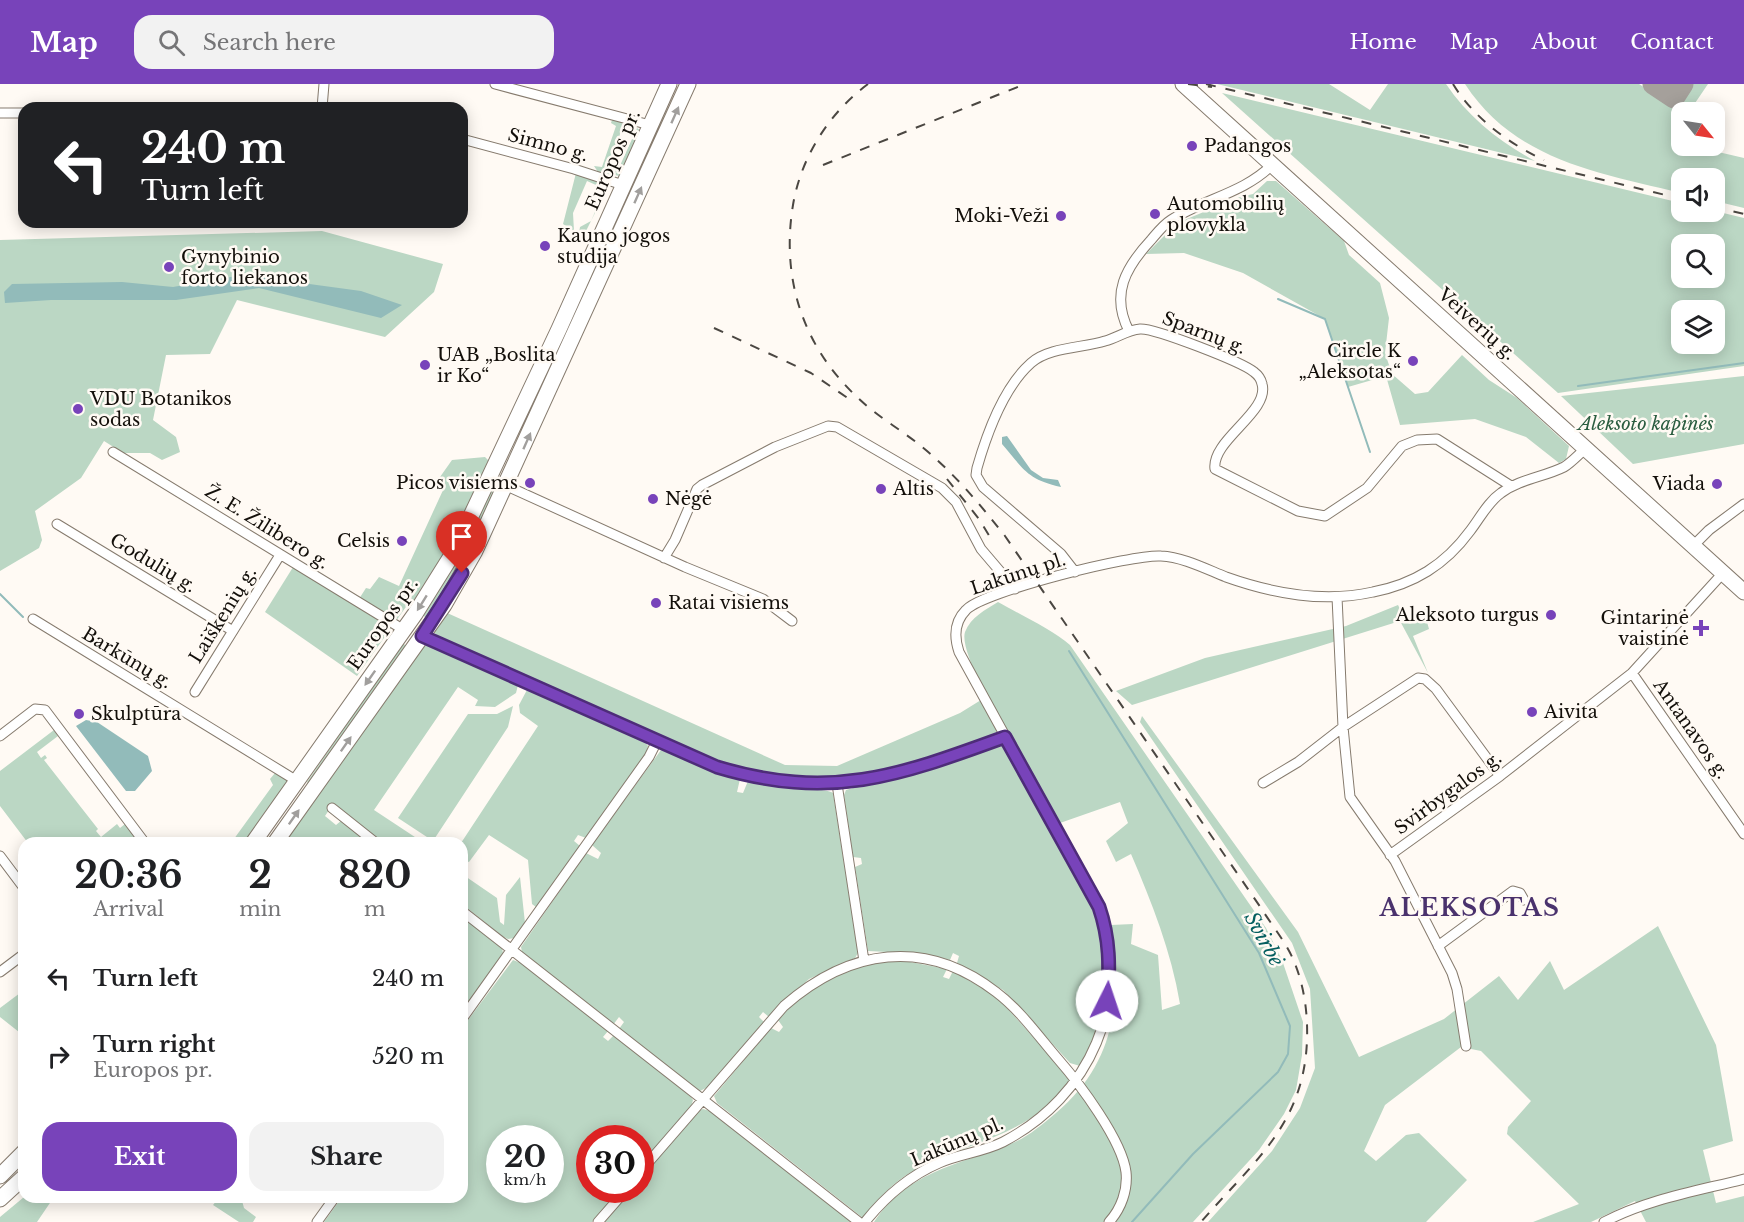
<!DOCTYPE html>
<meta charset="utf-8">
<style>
:root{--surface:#fff;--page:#f2f2f2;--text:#202124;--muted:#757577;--accent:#7843ba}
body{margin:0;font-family:"Libre Baskerville",serif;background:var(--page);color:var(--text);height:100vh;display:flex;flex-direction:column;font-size:22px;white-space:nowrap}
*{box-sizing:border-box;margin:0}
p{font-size:20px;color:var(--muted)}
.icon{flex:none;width:33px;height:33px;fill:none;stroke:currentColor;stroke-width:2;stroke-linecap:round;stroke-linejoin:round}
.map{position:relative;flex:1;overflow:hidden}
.drawer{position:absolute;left:18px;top:753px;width:450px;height:366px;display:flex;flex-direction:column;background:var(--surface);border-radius:18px;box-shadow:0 3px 15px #0003}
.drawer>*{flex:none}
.banner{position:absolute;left:18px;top:18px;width:450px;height:126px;border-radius:18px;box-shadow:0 3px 15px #0003;background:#202124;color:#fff;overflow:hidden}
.needle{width:39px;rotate:120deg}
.fabs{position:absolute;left:1671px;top:18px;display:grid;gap:12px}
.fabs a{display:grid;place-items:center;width:54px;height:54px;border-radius:12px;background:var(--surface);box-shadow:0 3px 15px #0003;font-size:30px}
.speed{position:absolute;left:486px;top:1041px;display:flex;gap:12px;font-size:30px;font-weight:700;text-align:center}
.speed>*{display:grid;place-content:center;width:78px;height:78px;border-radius:50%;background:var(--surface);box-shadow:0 3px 15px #0003;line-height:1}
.speed small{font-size:15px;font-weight:400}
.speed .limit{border:9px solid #d22;background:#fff;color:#111}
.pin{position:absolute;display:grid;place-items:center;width:51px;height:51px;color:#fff;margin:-62px -26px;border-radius:50% 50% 50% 0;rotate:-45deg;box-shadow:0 0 6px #0007}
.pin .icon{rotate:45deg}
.me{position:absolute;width:66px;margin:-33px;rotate:4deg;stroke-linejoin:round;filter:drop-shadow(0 0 4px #0008)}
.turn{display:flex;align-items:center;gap:21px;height:126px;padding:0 24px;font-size:27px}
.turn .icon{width:78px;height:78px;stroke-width:2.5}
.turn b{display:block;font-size:42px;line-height:51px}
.eta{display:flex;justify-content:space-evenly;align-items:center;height:102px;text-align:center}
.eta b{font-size:36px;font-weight:700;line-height:42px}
.button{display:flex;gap:12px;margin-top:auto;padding:12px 24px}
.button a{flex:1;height:69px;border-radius:18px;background:var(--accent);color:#fff;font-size:24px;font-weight:700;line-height:69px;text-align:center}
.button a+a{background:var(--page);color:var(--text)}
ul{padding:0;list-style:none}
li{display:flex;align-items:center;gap:18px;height:78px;padding:0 24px}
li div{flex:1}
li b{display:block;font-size:22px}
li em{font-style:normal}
header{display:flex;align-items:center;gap:36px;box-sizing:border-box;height:84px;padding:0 30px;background:var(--accent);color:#fff}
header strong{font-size:28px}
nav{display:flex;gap:33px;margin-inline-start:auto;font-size:21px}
.search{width:420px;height:54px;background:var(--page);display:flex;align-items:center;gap:15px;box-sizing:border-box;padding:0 21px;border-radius:18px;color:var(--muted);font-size:22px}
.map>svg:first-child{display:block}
.green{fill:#bbd7c4;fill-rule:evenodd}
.water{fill:#92bbba}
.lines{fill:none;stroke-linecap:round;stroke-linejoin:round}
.stream{stroke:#92bbba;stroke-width:2}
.taxiway{stroke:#a5a09b;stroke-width:21}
.street-casing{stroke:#867b6e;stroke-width:11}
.primary-casing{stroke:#867b6e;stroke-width:17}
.street{stroke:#fff;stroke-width:9}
.primary{stroke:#fff;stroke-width:15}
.rail{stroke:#4b4742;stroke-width:2;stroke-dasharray:10 10;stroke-linecap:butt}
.oneway{fill:#a19f9d}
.route-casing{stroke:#4e2c79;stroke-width:15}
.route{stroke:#7843ba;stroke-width:10}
.poi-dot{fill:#7843ba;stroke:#fffaf4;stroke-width:2}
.labels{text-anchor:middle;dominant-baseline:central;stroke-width:5;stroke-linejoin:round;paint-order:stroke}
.street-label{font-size:18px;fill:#130f0a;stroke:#fffaf4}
.poi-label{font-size:18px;fill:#130f0a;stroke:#fffaf4;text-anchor:start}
.park-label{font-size:18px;font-style:italic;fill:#2b5d40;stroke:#fffaf4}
.water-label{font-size:20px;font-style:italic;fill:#055e5f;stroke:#fffaf4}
.district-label{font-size:24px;font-weight:bold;letter-spacing:1.5px;fill:#4a326d;stroke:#fffaf4}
</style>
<header>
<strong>Map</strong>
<div class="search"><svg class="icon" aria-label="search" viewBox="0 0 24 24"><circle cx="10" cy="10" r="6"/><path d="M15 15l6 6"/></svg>Search here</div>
<nav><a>Home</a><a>Map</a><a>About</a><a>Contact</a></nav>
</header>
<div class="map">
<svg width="1744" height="1138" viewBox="0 0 1744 1138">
<rect width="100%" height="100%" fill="#fffaf4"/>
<path class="green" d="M1217 0H1329L1370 26 1388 0H1446C1468 33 1501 59 1535 77Z
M1465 0H1639L1676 24 1692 0H1708L1689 28H1682L1681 40 1671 57 1744 74V124L1715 117 1714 94H1682L1681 109C1600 89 1515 77 1465 0Z
M1222 9 1681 119 1682 128 1715 127 1744 134V282L1558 309ZM1682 160H1714V194H1682ZM1682 226H1714V260H1682Z
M612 36 621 38 623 41 609 83 618 86 637 44 641 47 620 92 598 88 594 82 602 83 616 42 611 39Z
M576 89 610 99 584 151 579 149 580 143 591 137 605 105 587 97 573 129 574 147 563 140Z
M1267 97H1276L1344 157 1349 171 1380 199 1389 234 1385 269 1392 290 1415 310 1428 308 1462 271 1489 296 1517 314 1569 362 1566 375 1559 379 1526 353 1475 335 1400 341 1386 292 1348 303 1325 235 1243 189 1184 169 1146 170 1177 139 1240 113 1253 110Z
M322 147 443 180 434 208 385 253 237 216 210 270 166 271 153 336 176 353 180 368 162 376 150 369H123L104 357 81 394 35 427 42 456 39 464 0 487V156Z
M1744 292V360L1633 380 1561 312Z
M485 373 489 377 471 424 414 524 408 520 357 592 265 528 295 480 357 518 366 504 370 505 379 493 399 502 444 404 440 393 452 376Z
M494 403 496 404 481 445 428 535 421 530Z
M998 518C1019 530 1053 546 1070 561L1266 844 1282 876 1303 938 1302 971 1296 1006 1284 1030 1259 1066 1193 1138H874C910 1085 961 1081 1015 1058 1029 1052 1044 1039 1056 1029 1117 977 1121 916 1111 841L1133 840 1131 860 1158 871 1162 926 1180 920C1171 867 1152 819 1131 770L1116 778 1106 757 1128 739 1120 718 1060 739C1042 709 956 575 965 548 971 533 985 526 998 518Z
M1398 521 1405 535 1426 525 1430 536 1427 538 1429 545 1413 552 1428 589 1400 537 1132 621 1116 607 1205 574 1346 542Z
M445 528 785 681 837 682 960 629 981 616 998 646C990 659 948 668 932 673 893 686 854 696 812 695 738 693 673 660 606 630 551 605 496 581 441 556L433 547Z
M403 559 407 563 309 700 307 698Z
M429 561 519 597 516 609 495 623 475 622 478 616 458 603 374 726 424 759H384L333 720 325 732 336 741 342 736 371 759H281L422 563Z
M528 604 642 654 648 662 646 671 586 754 578 751 574 757 580 762 536 823 532 820 528 776 489 751 469 778 462 776 461 759 538 642 520 629 519 621Z
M513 622 508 643 433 757 398 734 468 630H497Z
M1142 632 1298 848 1359 973 1444 935 1499 892 1518 916 1550 877 1564 906 1658 842 1716 961 1733 1057 1703 1066 1716 1119 1744 1112V1138H1646L1635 1117 1591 1138H1533L1579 1120 1507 1050 1508 1043 1531 1017 1481 967 1461 963 1385 1021 1364 1067 1376 1077 1406 1051 1419 1049 1467 1096 1426 1138H1208L1272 1067 1300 1024 1315 984 1310 905 1292 859 1140 638Z
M54 646 58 652 37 668 41 674 45 671 47 674 44 676 98 745 96 747 101 753 117 740 120 744 125 740 139 759H132L127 753 118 759H28L0 722V687Z
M1004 660C1023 692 1041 724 1059 756 1075 784 1093 813 1100 844 1111 888 1104 943 1080 982L1070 979 1003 906 957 879 959 872 953 869 950 876 926 870 868 867 855 783 862 780 861 774 853 773 844 711 846 706Z
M661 666 740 695 737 708 743 709 748 697C762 700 827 704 833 709L858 869 855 874 809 895 769 933 763 928 759 933 764 938 708 1003 700 1007 619 945 624 938 619 933 613 941 522 868 521 863 586 769 598 775 601 769 592 761Z
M275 689 286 693 288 698 247 759H231L273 701 270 695Z
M462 790 497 814 500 838 504 841 506 811 520 793 525 839 515 854 508 855 502 852 462 820Z
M462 831 502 864 503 869 462 930Z
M513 876 521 879 608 947 603 953 608 957 614 951 688 1009 693 1016 691 1023 641 1082 640 1054H590V1106H620L592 1138H324L342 1113H462V944ZM500 1054H550V1106H500Z
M885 877H905L947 885 943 893 949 895 953 887 997 913 1072 996C1026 1055 972 1055 913 1087 893 1098 877 1116 863 1134L717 1019 714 1012 771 944 779 948 783 943 778 936C809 900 839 887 885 877Z
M24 906V952L0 933V924Z
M703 1025 710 1027 853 1138H603L630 1106H640L641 1094 698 1027Z
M24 1113H54L37 1138H0V1133Z
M213 1113H241L244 1124 256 1133 253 1138H239L213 1121 217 1116Z"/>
<path class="water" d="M242 191 361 207 402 221 381 234 259 204 176 216H51L5 219 4 208 12 200 122 198 173 203Z
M1007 352 1031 386 1043 394 1058 396 1061 403C1026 395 1024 385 1002 360V353Z
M86 636 97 638 148 672 152 687 135 707H126L76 642Z"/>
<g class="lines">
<path class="stream" d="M1278 215 1325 235 1370 368
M1578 302 1744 279
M0 510 23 533
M1069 567 1259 869 1290 942 1288 970 1278 988 1193 1070 1132 1138"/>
<path class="taxiway" d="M1653 0 1674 14 1683 0"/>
<defs>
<path id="street" d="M495 0 650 41
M236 24H330
M322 24 324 0
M0 29H24
M462 55 574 85 623 101
M1129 247C1110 210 1126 183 1151 156 1157 149 1163 141 1171 136 1204 115 1244 109 1272 81
M113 368 404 546
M507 402 685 483 763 515 792 537
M57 440 233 547
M1693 462 1709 446 1744 420
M664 474 675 456 697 405 702 401 775 363 828 342 837 343 942 404 956 418 981 465 1015 505
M1075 488 1061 470 983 403 976 391 977 384C987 349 1004 303 1031 279 1049 263 1083 264 1105 257 1117 254 1127 246 1140 245 1155 244 1242 278 1254 288 1258 291 1261 295 1262 300 1270 328 1211 356 1215 385L1298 427 1325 432 1367 404 1402 362 1417 356 1437 355 1511 402
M1337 513 1343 643 1350 713 1395 777 1452 889 1457 905 1466 962
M33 535 297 697
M422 552C479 578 536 603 592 628 671 664 749 706 839 700 896 695 952 672 1005 653
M1632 589 1744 750
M195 608 280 471
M0 652 35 625 45 626 145 759
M1263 699 1298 678 1343 643 1418 594 1425 595 1436 605 1500 692
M837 700 864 877
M332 724 376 759
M1390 771 1500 692 1632 589 1723 489
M0 772 24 804
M462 827 859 1138
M1438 862 1513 807 1520 809 1524 816
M0 888 24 870
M462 935 649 673 657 657
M640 1088 784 922C849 865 925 853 996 908 1020 926 1039 953 1058 975 1079 999 1122 1056 1126 1088 1128 1106 1121 1125 1109 1138
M317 1138 335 1113
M598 1138 626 1106
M865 1138C885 1113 909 1092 939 1079 959 1070 983 1068 1003 1058 1091 1012 1132 918 1099 823L959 568C954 553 954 538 966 526 984 507 1133 470 1161 472 1183 473 1206 485 1226 493 1274 510 1323 519 1373 508 1414 500 1445 481 1470 447 1480 434 1488 418 1501 409 1520 395 1544 393 1564 383 1572 378 1578 371 1585 365
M1604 1138C1648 1115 1697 1107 1744 1095"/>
<path id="primary" d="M1183 0 1744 508
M253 759 415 530 455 466 559 245 669 0
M275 759 444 521 475 467 688 0
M0 1092 24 1068
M0 1115 24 1093"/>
</defs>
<use href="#street" class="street-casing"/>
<use href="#primary" class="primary-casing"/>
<use href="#street" class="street"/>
<use href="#primary" class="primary"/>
<path class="rail" d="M868 0C829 29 801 73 793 121 781 193 802 261 856 312 875 331 900 345 921 362 953 388 979 419 1005 452L1261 824C1271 840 1285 857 1293 875 1304 900 1308 929 1307 956 1304 1041 1253 1078 1201 1138
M1188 0 1212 3
M1206 0 1682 115
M1453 0C1473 33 1509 60 1544 76
M823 81 1025 0
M1714 123 1744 130
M714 244 811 289 852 317
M947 395 979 435 993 458"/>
</g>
<defs><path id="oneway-solid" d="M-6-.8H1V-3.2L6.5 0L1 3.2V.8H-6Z" transform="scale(1.5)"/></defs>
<g class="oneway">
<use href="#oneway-solid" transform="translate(675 31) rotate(-66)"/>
<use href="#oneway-solid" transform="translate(638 111) rotate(-66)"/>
<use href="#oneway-solid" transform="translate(527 357) rotate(-66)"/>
<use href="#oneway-solid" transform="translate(422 519) rotate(122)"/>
<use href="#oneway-solid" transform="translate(370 594) rotate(125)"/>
<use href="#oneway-solid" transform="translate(346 660) rotate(-55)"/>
<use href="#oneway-solid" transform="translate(294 733) rotate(-55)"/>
</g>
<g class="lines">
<defs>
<path id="route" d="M462 489 422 552 717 683C831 717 898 692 1005 653L1099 823C1110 855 1110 884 1107 917"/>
</defs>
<use href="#route" class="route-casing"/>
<use href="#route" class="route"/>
</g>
<g class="poi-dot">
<circle cx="1192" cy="62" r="6"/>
<circle cx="1155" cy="130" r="6"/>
<circle cx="1061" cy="132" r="6"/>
<circle cx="545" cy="162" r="6"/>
<circle cx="169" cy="183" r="6"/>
<circle cx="1413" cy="277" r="6"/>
<circle cx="425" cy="281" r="6"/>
<circle cx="78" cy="325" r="6"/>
<circle cx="530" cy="399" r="6"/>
<circle cx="1717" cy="400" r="6"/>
<circle cx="881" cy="405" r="6"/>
<circle cx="653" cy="415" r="6"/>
<circle cx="402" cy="457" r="6"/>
<circle cx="656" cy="519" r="6"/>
<circle cx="1551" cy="531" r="6"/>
<path d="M1698 535h6v6h6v6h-6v6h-6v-6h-6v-6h6z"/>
<circle cx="1532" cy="628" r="6"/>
<circle cx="79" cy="630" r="6"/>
</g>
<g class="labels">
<g class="street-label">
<text transform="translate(548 61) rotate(15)">Simno g.</text>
<text transform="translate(613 76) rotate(-66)">Europos pr.</text>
<text transform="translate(1477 240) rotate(42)">Veiverių g.</text>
<text transform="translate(1204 249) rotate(21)">Sparnų g.</text>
<text transform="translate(267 443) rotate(32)">Ž. E. Žilibero g.</text>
<text transform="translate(153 479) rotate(31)">Godulių g.</text>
<text transform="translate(1018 490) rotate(-18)">Lakūnų pl.</text>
<text transform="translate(223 531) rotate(-58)">Laiškenių g.</text>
<text transform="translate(383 540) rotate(-55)">Europos pr.</text>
<text transform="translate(127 574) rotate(31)">Barkūnų g.</text>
<text transform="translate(1691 645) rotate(55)">Antanavos g.</text>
<text transform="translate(1448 709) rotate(-36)">Svirbygalos g.</text>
<text transform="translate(957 1058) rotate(-23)">Lakūnų pl.</text>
</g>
<g class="poi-label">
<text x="1204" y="62">Padangos</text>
<text x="1167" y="120">Automobilių<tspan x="1167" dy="21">plovykla</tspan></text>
<text x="1049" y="132" text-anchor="end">Moki-Veži</text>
<text x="557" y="152">Kauno jogos<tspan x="557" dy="21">studija</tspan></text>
<text x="181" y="173">Gynybinio<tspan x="181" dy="21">forto liekanos</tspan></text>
<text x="1401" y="267" text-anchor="end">Circle K<tspan x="1401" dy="21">„Aleksotas“</tspan></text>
<text x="437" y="271">UAB „Boslita<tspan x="437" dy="21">ir Ko“</tspan></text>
<text x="90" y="315">VDU Botanikos<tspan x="90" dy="21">sodas</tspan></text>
<text x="518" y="399" text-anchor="end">Picos visiems</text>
<text x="1705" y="400" text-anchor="end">Viada</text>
<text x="893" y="405">Altis</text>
<text x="665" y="415">Nėgė</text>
<text x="390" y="457" text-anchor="end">Celsis</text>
<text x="668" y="519">Ratai visiems</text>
<text x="1539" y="531" text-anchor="end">Aleksoto turgus</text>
<text x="1689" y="534" text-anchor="end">Gintarinė<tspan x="1689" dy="21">vaistinė</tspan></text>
<text x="1544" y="628">Aivita</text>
<text x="91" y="630">Skulptūra</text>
</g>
<g class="park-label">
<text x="1646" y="340">Aleksoto kapinės</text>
</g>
<g class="water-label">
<text transform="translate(1264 855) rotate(61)">Svirbė</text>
</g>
<g class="district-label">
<text x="1470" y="823">ALEKSOTAS</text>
</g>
</g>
</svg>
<div class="fabs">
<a><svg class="needle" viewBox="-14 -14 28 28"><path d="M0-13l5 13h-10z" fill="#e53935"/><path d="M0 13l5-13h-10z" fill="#757577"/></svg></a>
<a><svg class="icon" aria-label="sound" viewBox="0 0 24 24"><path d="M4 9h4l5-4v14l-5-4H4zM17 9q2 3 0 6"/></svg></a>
<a><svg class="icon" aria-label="search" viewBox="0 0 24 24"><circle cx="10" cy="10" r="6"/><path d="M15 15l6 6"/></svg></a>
<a><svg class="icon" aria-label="layers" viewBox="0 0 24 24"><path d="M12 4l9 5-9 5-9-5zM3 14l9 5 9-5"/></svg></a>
</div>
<div class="speed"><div>20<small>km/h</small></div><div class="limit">30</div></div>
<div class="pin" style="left:462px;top:489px;background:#d93025"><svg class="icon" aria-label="arrive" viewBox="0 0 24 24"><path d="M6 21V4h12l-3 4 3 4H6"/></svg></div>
<svg class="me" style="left:1107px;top:917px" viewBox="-20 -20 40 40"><circle r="19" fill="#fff"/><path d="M0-13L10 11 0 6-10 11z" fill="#7843ba"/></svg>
<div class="banner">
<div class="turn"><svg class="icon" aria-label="left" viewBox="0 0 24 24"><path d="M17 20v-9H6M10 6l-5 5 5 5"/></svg><div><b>240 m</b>Turn left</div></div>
</div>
<section class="drawer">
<div class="eta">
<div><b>20:36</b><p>Arrival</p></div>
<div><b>2</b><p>min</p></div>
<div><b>820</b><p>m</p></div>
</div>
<ul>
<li><svg class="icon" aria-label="left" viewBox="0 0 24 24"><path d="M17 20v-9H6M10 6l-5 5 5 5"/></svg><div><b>Turn left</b></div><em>240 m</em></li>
<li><svg class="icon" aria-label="right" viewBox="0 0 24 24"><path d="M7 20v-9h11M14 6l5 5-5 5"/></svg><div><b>Turn right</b><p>Europos pr.</p></div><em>520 m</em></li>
</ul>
<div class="button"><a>Exit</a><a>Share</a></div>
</section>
</div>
